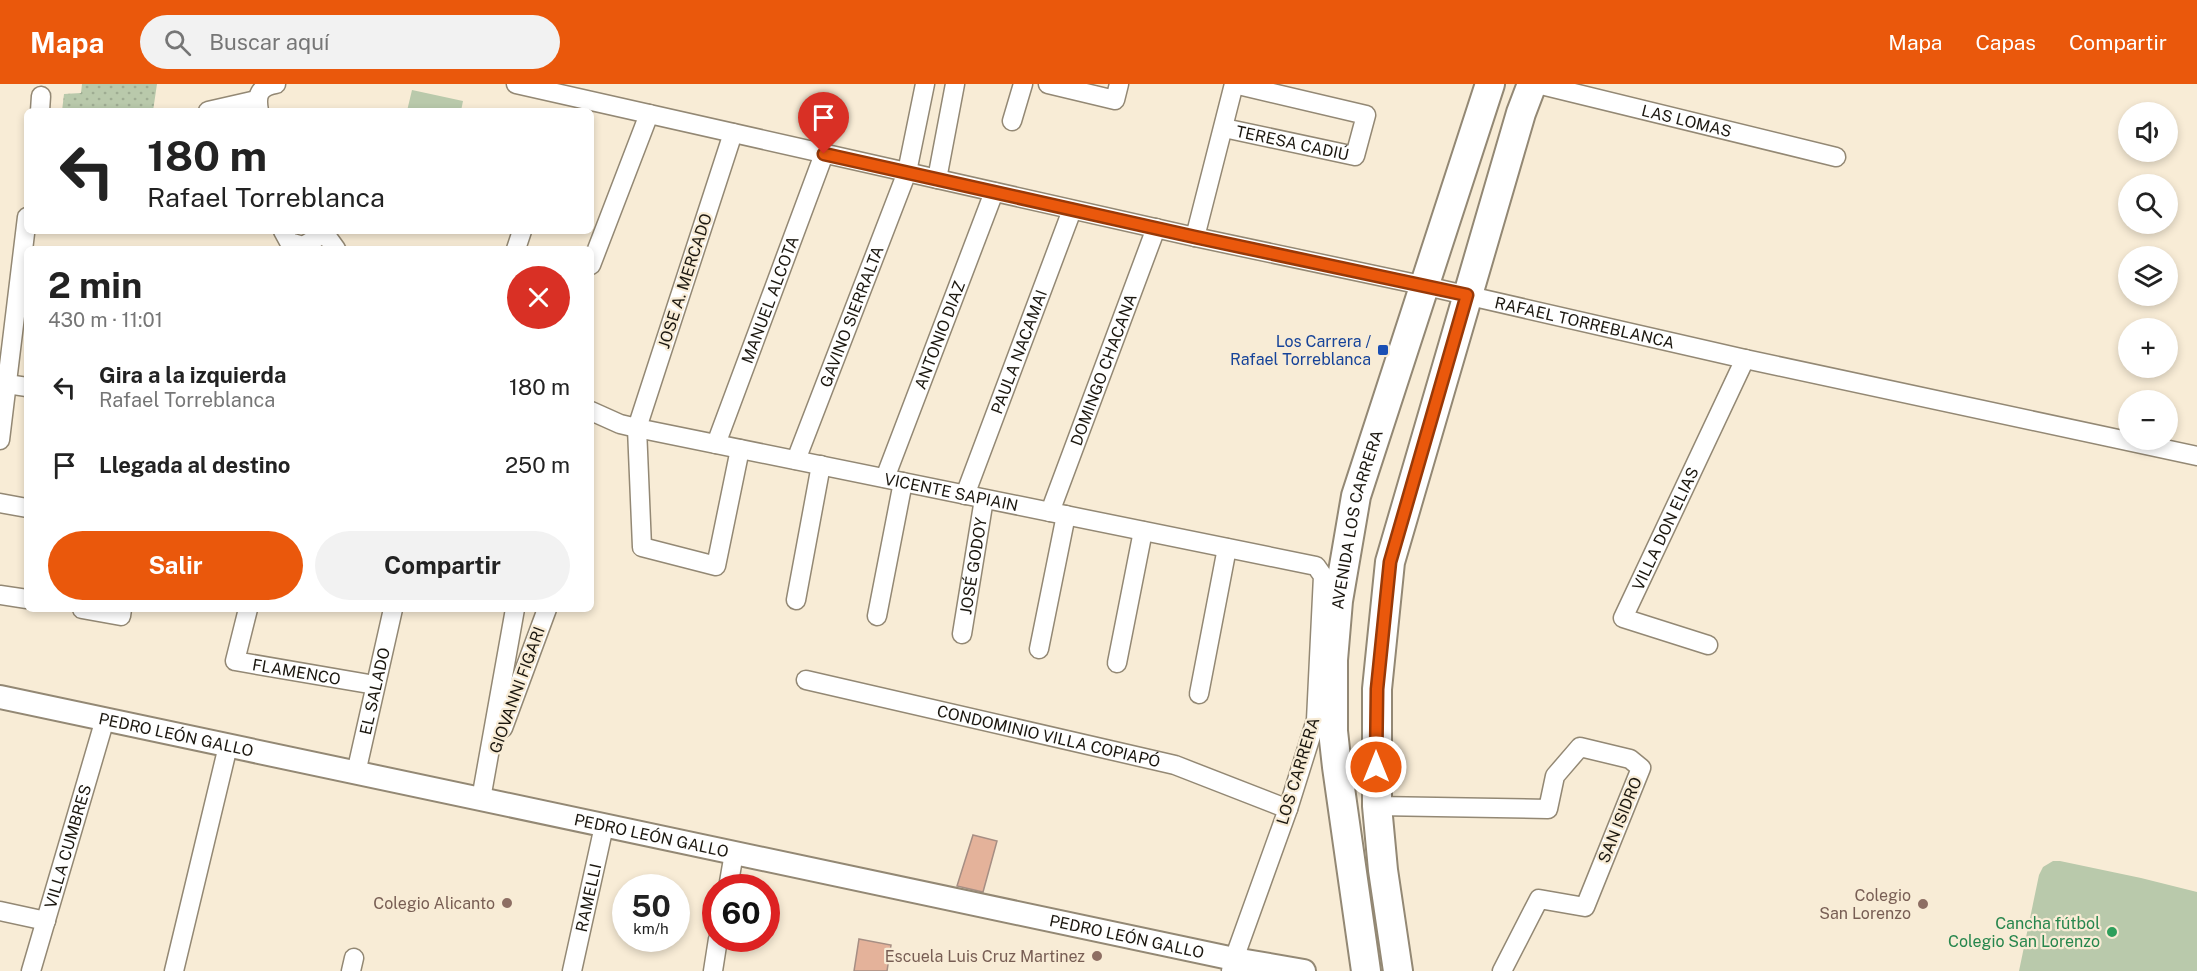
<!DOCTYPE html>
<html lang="es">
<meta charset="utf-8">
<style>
:root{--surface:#fff;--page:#f2f2f2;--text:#222;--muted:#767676;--accent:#ea580c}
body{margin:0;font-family:"Public Sans",sans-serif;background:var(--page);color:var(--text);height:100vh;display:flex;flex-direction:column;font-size:22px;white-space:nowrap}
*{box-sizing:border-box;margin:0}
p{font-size:20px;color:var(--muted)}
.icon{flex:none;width:33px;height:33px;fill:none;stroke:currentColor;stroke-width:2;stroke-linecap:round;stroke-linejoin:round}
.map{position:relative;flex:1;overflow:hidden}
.sheet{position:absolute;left:24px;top:162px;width:570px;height:366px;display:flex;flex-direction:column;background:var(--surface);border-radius:9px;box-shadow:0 3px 9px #0003}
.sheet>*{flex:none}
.top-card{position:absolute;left:24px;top:24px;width:570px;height:126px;border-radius:9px;box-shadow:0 3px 9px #0003;background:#fff;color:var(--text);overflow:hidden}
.controls{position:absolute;left:2118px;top:18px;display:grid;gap:12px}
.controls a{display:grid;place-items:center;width:60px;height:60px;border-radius:50%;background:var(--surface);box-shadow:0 3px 9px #0003;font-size:30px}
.speed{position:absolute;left:612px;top:790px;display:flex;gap:12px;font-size:30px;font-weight:700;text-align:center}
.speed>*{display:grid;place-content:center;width:78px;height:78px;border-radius:50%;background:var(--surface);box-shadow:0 3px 9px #0003;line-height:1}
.speed small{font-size:15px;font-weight:400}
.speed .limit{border:9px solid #d22;background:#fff;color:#111}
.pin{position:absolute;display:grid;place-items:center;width:51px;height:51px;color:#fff;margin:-62px -26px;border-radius:50% 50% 50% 0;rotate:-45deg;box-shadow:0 0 6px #0007}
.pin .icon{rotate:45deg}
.me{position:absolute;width:66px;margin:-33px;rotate:0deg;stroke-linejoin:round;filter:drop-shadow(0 0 4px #0008)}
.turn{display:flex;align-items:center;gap:21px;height:126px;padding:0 24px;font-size:27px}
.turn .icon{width:78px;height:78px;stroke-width:2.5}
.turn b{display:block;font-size:42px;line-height:51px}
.round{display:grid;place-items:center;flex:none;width:63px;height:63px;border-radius:32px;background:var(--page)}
.headline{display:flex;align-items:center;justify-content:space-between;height:102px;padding:0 24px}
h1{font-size:36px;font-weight:700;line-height:45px}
.action{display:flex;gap:12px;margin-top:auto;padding:12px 24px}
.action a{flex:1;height:69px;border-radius:36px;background:var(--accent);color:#fff;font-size:24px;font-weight:700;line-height:69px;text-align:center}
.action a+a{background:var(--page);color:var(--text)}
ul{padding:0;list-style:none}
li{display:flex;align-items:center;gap:18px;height:78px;padding:0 24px}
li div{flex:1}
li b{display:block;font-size:22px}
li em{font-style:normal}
header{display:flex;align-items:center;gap:36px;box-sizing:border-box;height:84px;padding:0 30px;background:var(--accent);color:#fff}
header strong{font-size:28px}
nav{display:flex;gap:33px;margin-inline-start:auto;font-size:21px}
.search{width:420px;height:54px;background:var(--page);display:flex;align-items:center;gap:15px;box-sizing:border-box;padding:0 21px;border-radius:33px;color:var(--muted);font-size:22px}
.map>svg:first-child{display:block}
.green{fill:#b9c9ab}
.park{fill:url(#park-dots)}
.building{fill:#e4b29a;stroke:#a68e83;stroke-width:1.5}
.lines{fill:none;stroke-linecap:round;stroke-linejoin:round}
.minor-casing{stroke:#938874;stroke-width:21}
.tertiary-casing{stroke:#938874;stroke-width:26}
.primary-casing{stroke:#938874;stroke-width:32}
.minor{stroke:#fff;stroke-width:18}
.tertiary{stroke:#fff;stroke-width:22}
.primary{stroke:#fff;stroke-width:28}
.route-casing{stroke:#983908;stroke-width:15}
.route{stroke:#ea580c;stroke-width:10}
.transit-dot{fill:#1a4fb4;stroke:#f8ecd6;stroke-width:2}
.education-dot{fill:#8d6e63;stroke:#f8ecd6;stroke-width:2}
.leisure-dot{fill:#2e9e5b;stroke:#f8ecd6;stroke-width:2}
.labels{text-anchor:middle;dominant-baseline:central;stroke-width:4.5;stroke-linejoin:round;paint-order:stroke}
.street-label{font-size:16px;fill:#1b170f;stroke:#f8ecd6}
.transit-label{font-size:16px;fill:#164399;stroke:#f8ecd6;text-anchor:end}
.education-label{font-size:16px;fill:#785e54;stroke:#f8ecd6;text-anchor:end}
.leisure-label{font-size:16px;fill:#27864d;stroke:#f8ecd6;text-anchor:end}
</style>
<header>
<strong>Mapa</strong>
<div class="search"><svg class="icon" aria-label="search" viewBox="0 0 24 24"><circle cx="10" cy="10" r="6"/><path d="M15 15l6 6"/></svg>Buscar aquí</div>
<nav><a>Mapa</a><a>Capas</a><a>Compartir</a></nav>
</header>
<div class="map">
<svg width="2197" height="887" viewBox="0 0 2197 887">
<defs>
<pattern id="park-dots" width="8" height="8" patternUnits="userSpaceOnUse" patternTransform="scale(1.5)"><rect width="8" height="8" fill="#b9c9ab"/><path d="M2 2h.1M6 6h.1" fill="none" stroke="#9eac92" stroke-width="1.8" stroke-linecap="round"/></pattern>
</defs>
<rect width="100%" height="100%" fill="#f8ecd6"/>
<path class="green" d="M412 6 463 17 461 27H407Z
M2053 777H2060L2141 794 2197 808V887H2019L2039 791 2043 783Z"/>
<path class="park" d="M82 0H157L153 27H62L64 10 81 9Z"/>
<path class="building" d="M973 751 997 757 983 808 957 802Z
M859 855 891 861 887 887H854Z"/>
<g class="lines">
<defs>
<g id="minor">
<path id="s1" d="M516 0 1195 153 1426 202 1745 275 2197 372"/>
<path d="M1048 0 1115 16 1119 0"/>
<path id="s2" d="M1537 0 1836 73"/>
<path d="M40 27 41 12"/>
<path d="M208 27 252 17 257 18"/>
<path d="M259 27C256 11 259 3 276 0"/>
<path d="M1012 37 1023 0"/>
<path id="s3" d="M1224 44 1355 72 1366 31 1234 0"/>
<path d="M733 49 637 344 642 463 716 482 740 365"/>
<path d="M937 95 955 0"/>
<path d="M283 147 289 158 303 162 315 155 318 147"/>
<path d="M323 147 336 165"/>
<path d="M1195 153 1234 0"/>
<path d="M516 165 522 147"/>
<path d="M591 181 649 30"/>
<path d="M7 300 27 303"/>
<path id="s4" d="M591 327 620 340 637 344 1316 482 1323 492 1316 636 1288 725 1234 875 1231 887"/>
<path d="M0 356 27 133"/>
<path id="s5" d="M716 360 824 70"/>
<path id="s6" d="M796 376 907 88 925 0"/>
<path id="s7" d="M885 394 994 108"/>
<path id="s8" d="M965 411 1072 126"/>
<path d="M0 419 27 424"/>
<path id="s9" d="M1050 428 1156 144"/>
<path d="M0 511 27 515"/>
<path d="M796 516 821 381"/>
<path d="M82 525 121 532 122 525"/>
<path id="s10" d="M248 525 235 577 375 601"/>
<path d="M877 532 903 398"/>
<path id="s11" d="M962 550 984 415"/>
<path id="s12" d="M1708 561 1623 534 1745 275"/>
<path d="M1039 565 1066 431"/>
<path d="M1117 579 1143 447"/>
<path id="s13" d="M806 596 1175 681 1288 725"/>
<path d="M1199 610 1227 464"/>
<path d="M503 644 547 525"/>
<path id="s14" d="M356 689 393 525"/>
<path d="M481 715 515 525"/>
<path d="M1377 722 1548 725 1555 692 1580 663 1630 675 1641 684 1585 823 1539 815 1502 887"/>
<path d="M728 804 734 769"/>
<path d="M0 827 46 837"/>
<path id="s15" d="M31 887 105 635"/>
<path d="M174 887 228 662"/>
<path d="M351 887 354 874"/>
<path id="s16" d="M572 887 604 742"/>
<path d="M713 887 718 855"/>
</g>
<g id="tertiary">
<path id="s17" d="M0 613 1234 875 1304 887"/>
</g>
<g id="primary">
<path id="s18" d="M1366 887 1337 683 1333 647V576L1338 517 1356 412 1490 0"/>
<path d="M1398 887 1383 786 1377 722V605L1390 478 1521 29 1532 0"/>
</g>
</defs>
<use href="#minor" class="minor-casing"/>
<use href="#tertiary" class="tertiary-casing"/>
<use href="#primary" class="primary-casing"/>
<use href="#minor" class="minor"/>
<use href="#tertiary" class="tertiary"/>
<use href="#primary" class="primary"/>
</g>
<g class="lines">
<defs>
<path id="route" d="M824 70 1195 153 1467 211 1390 478 1377 605 1376 683"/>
</defs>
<use href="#route" class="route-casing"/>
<use href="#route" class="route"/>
</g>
<rect class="transit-dot" x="1377" y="260" width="12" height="12" rx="3"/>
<g class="education-dot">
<circle cx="507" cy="819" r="6"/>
<circle cx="1923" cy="820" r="6"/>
<circle cx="1097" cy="872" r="6"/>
</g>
<circle class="leisure-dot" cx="2112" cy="848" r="6"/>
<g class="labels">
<g class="street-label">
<text stroke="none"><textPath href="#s2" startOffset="154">LAS LOMAS</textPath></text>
<text stroke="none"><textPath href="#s3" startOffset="70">TERESA CADIÚ</textPath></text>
<text transform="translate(685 197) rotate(-72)">JOSE A. MERCADO</text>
<text stroke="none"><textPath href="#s5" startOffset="154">MANUEL ALCOTA</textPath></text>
<text stroke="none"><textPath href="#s6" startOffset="154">GAVINO SIERRALTA</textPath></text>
<text stroke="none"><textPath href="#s1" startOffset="1095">RAFAEL TORREBLANCA</textPath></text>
<text stroke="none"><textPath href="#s7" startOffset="153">ANTONIO DIAZ</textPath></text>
<text stroke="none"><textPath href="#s8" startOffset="153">PAULA NACAMAI</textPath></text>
<text stroke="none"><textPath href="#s9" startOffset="152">DOMINGO CHACANA</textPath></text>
<text stroke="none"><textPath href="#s4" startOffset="370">VICENTE SAPIAIN</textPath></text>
<text stroke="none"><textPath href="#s18" startOffset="456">AVENIDA LOS CARRERA</textPath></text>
<text stroke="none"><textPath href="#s12" startOffset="188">VILLA DON ELIAS</textPath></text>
<text stroke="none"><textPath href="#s11" startOffset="69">JOSÉ GODOY</textPath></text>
<text stroke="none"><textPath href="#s10" startOffset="116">FLAMENCO</textPath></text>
<text transform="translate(517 606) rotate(-70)">GIOVANNI FIGARI</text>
<text stroke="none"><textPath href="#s14" startOffset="84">EL SALADO</textPath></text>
<text stroke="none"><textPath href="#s17" startOffset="180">PEDRO LEÓN GALLO</textPath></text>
<text stroke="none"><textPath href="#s13" startOffset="249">CONDOMINIO VILLA COPIAPÓ</textPath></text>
<text transform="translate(1298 687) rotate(-73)">LOS CARRERA</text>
<text transform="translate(1620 736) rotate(-68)">SAN ISIDRO</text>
<text stroke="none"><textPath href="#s17" startOffset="666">PEDRO LEÓN GALLO</textPath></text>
<text stroke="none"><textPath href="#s15" startOffset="130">VILLA CUMBRES</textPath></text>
<text stroke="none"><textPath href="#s16" startOffset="75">RAMELLI</textPath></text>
<text stroke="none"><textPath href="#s17" startOffset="1152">PEDRO LEÓN GALLO</textPath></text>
</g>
<g class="transit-label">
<text x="1371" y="257">Los Carrera /<tspan x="1371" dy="18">Rafael Torreblanca</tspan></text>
</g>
<g class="education-label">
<text x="1911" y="811">Colegio<tspan x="1911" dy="18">San Lorenzo</tspan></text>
<text x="495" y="819">Colegio Alicanto</text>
<text x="1085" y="872">Escuela Luis Cruz Martinez</text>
</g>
<g class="leisure-label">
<text x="2100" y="839">Cancha fútbol<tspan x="2100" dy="18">Colegio San Lorenzo</tspan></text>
</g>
</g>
</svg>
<div class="controls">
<a><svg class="icon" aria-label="sound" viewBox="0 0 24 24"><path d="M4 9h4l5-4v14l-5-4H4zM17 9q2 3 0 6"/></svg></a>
<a><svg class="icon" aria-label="search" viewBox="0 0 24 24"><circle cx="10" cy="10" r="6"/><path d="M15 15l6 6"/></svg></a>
<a><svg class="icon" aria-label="layers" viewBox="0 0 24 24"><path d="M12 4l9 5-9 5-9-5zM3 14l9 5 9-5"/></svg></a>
<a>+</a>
<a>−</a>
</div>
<div class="speed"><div>50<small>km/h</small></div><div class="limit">60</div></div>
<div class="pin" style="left:824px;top:70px;background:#d93025"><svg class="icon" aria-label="arrive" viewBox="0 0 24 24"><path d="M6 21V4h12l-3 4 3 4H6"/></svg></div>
<svg class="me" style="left:1376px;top:683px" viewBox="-20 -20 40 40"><circle r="17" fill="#ea580c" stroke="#fff" stroke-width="3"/><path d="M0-11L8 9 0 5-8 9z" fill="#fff"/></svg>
<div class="top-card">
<div class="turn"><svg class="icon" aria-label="left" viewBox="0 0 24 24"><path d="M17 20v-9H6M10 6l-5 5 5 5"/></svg><div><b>180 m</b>Rafael Torreblanca</div></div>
</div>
<section class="sheet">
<div class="headline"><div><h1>2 min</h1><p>430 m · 11:01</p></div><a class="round" style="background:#d93025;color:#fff"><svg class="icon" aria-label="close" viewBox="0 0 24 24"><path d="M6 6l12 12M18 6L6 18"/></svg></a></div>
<ul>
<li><svg class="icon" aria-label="left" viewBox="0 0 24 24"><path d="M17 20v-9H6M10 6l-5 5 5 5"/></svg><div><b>Gira a la izquierda</b><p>Rafael Torreblanca</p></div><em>180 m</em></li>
<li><svg class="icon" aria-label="arrive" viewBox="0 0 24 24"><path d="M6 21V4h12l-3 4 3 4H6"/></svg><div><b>Llegada al destino</b></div><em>250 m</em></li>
</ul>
<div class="action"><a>Salir</a><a>Compartir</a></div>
</section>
</div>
